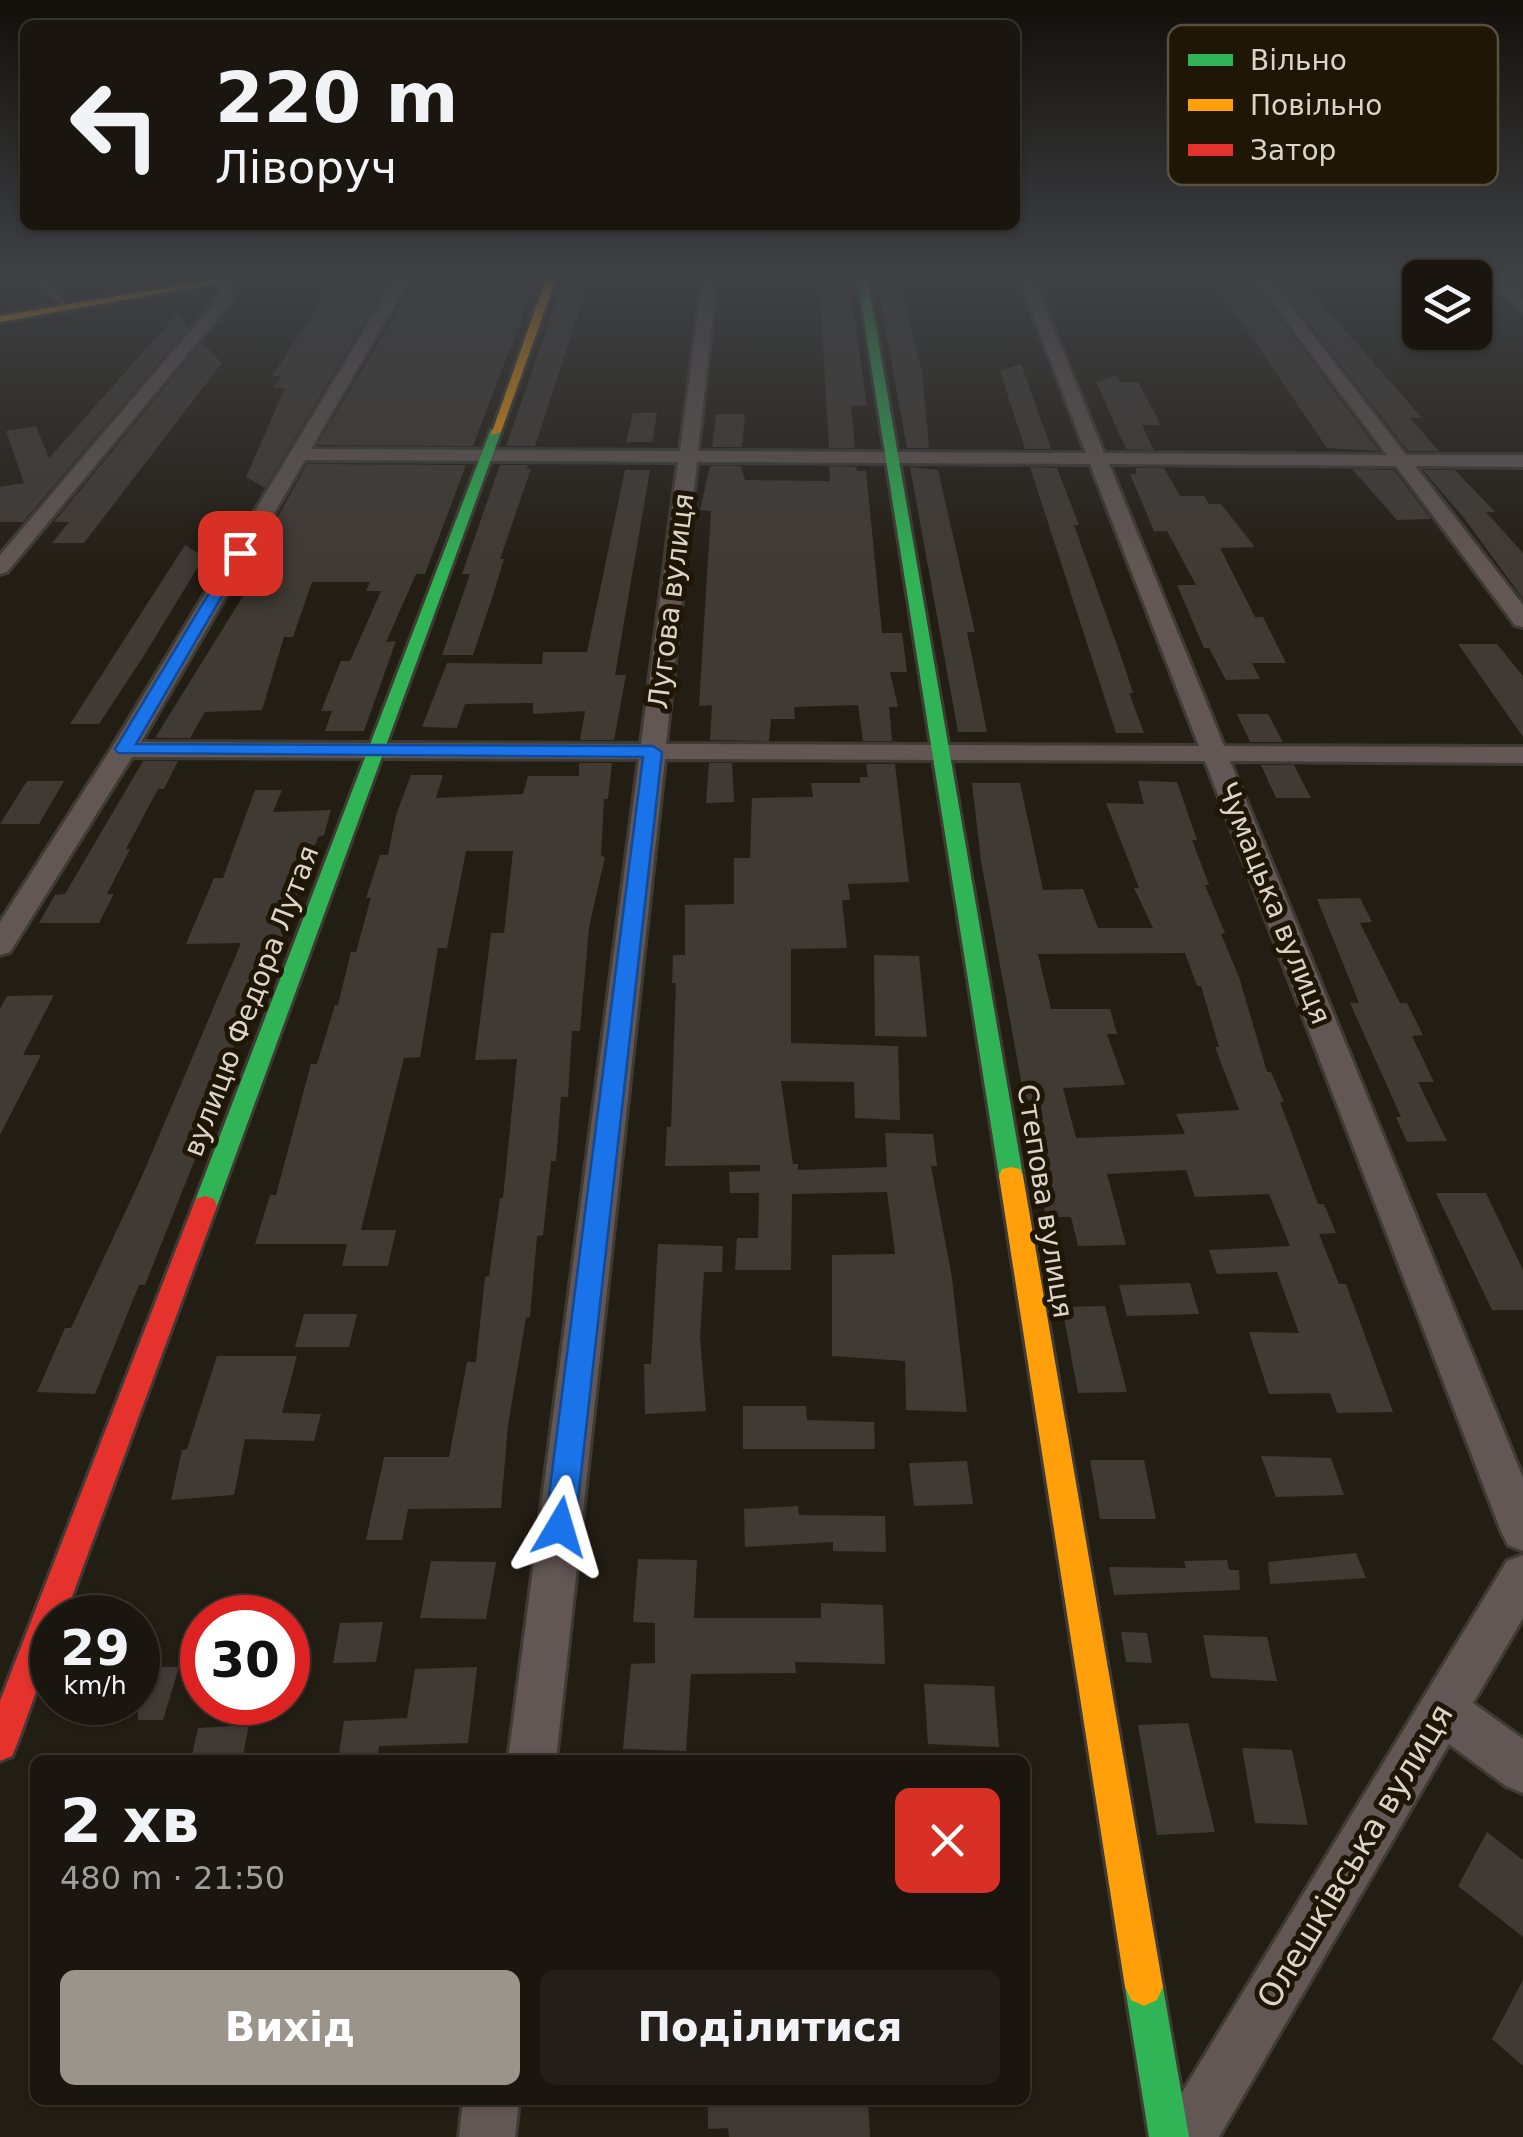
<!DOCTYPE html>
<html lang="uk">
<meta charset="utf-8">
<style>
:root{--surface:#1a160f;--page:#231f18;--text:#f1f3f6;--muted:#9f9f9e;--line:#38352f;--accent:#9a948a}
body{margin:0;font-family:"DejaVu Sans",sans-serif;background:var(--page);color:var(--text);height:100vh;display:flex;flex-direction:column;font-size:38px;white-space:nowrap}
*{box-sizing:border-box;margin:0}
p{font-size:32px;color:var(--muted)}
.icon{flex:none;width:55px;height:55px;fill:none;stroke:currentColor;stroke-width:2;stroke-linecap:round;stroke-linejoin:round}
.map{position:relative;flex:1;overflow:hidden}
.side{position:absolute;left:30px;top:1755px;width:1000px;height:350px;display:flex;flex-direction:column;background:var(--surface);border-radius:15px;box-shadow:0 2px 8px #0004,0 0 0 2px var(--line)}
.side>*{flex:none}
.top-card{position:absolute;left:20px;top:20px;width:1000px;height:210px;border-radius:15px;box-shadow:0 2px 8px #0004,0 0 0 2px var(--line);background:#1a160f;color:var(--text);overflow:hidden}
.controls{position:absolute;left:1402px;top:260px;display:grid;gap:20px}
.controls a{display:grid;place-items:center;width:90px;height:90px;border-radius:15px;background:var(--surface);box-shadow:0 2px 8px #0004,0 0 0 2px var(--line);font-size:50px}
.speed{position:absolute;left:30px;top:1595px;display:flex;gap:20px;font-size:50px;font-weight:700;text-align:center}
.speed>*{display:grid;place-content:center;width:130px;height:130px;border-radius:50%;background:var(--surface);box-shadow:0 2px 8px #0004,0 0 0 2px var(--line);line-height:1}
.speed small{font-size:25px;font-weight:400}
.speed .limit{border:15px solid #d22;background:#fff;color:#111}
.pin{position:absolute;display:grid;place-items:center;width:85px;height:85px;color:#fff;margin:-42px;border-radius:20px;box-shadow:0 5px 15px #0006}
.me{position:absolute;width:110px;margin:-55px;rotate:7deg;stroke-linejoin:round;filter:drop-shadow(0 0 8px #0008)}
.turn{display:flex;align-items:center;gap:35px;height:210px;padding:0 30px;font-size:45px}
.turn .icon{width:130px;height:130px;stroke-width:2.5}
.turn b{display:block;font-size:70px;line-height:85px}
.round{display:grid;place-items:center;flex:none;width:105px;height:105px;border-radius:15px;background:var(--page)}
.summary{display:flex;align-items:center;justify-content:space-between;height:170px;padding:0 30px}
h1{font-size:60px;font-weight:600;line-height:75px}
.action{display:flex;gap:20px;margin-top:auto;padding:20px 30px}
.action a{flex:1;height:115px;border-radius:15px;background:var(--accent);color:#fff;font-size:40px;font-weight:600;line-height:115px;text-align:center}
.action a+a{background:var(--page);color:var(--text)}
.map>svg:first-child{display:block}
.building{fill:#403a34;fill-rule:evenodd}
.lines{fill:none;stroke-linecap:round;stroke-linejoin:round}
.lane-casing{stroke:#3f3a33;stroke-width:5}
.street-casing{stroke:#3f3a33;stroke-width:6}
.fast-casing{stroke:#3f3a33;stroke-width:6}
.slow-casing{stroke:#3f3a33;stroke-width:6}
.jam-casing{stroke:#3f3a33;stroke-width:6}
.lane{fill:#625754;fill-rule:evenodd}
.street{fill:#625754;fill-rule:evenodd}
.fast{fill:#30b455;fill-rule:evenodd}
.slow{fill:#ff9f0a;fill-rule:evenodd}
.jam{fill:#e5322d;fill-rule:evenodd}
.route{fill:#1a73e8;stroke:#114b97;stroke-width:2.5}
.labels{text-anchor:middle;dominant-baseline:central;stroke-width:10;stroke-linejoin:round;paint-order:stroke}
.street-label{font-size:28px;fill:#dad4c9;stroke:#1f1606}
.near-street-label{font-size:32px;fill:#dad4c9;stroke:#1f1606}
.key{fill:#1f1606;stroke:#574f40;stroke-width:2.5}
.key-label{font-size:28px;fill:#dad4c9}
</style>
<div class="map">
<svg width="1523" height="2137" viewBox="0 0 1523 2137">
<rect width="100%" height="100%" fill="#231e14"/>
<path class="building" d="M364 279 383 291 265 488 246 477 285 388H274L281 376H272L332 285Z
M500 280H536L473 446 317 445 412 286H498Z
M564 280H582L579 290H586L535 446H506Z
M819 280 849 281 867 405 851 406 855 448H829Z
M877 281H900L922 371 929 448H907Z
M1218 288H1257L1379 451 1327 448Z
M1281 288H1308L1422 418H1410L1439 451H1408Z
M177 314 189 327 23 522H0V487L24 483 6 431 36 426 49 458Z
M202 342 222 363 84 543H52L69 522H54Z
M1021 364 1051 448 1049 449H1025L1000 371Z
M1116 376 1120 382H1138L1161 425H1142L1154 450 1126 449 1096 382Z
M633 413H657L652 442H626Z
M716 414H745L742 447H712Z
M307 464 466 465 425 574H416L386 642 396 641 364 731H325L332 711H321L341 661H350L381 591H366L370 582H312L293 637H284L262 710 205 712 190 738H155L268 556H256Z
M500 465H528L527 469H531L500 559H504L492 598 473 655H442L470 574H462Z
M710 466H741L745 480 830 481 829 466 856 467 857 471H866L882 633H902L907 672H890L898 707H889L892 741H863L858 705 794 707 795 719H771L769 741 710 740 712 705 699 706 711 511 700 510Z
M910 467 938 470 975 632H967L987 732H958Z
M1030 467 1057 468 1079 525H1074L1123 662 1133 693H1129L1144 733H1116Z
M1135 468H1164L1180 496H1204L1209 504H1221L1255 547 1220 548 1255 617H1263L1286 663H1252L1260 679 1226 680 1209 648H1204L1177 585H1196L1167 531H1154L1130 474H1137Z
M1352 469 1394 470 1431 519 1397 520Z
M625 470H650L615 675H626L614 740H580L585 711 533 714V703L465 704 457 728 422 727 447 663 542 664 543 652H587Z
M1423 470H1455L1495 512H1486L1523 553V599L1464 518Z
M185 545 204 557 145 654 99 724H70Z
M1458 644H1497L1523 676V737Z
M1237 714H1268L1283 742H1250Z
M143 761H178L164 789H158L126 849H130L107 894H114L99 923H39L55 895 65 894Z
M579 763H612L608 799H604L601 856 605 857 589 927 580 1031H572L568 1097H561L556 1161H551L543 1235 537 1236 530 1317 526 1318 508 1425 501 1508 408 1509 402 1540H366L384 1457H449L467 1362H476L485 1277 489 1276 500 1198H503L517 1059 475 1060 491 933H504L513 851H466L447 948H438L420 1057 404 1058 361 1230H396L388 1266H342L347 1244H255L270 1195H276L311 1064H317L335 1005H338L351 952H356L371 898H366L380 855H388L396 815 411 775H443L436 798 523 794 528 776H579Z
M709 763H732L734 802 706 803Z
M866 764H895L909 882 848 884 850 900H842L847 948 791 949V1043L898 1046 900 1120 855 1118 854 1082 781 1081 793 1164H798V1170L887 1167 885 1133 933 1134 937 1166H931L952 1278 967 1412 906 1410 905 1361 832 1356V1255L895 1254 887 1192 792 1194 791 1270H735L737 1238H758L759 1193H730L729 1172 760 1171V1165L665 1166 667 1127H671L676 983H672L673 955H685V905L734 904V858H750L752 798 813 797 811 783H860V777H868Z
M1261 765H1294L1311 798H1276Z
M27 781H64L39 824H0Z
M1138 781 1177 782 1197 840H1192L1209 885H1205L1225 933 1221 934 1239 977 1267 1072H1271L1284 1102H1280L1318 1204H1324L1336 1233 1319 1234 1339 1284H1346L1393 1412 1337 1413 1330 1393 1269 1394 1249 1332 1299 1333 1277 1272 1217 1274 1209 1250 1290 1246 1269 1194 1195 1197 1186 1170 1107 1174 1126 1245 1078 1246 1071 1217H1046L981 861 972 783H1020L1043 890 1083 889 1098 928H1153L1134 888H1139L1106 803 1144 804ZM1185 953 1197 986H1201L1219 1047H1215L1239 1110 1176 1114 1185 1134 1076 1138 1063 1088 1125 1085 1107 1034H1117L1110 1009H1051L1038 954Z
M255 790H282L273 812 331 810 324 835 318 837 266 981H259L228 1061H234L145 1285H139L95 1394 37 1392 65 1328H71L142 1176 241 943 186 944 214 878H223Z
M1360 898 1372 922 1360 923 1400 1003H1407L1423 1035 1412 1036 1434 1082H1418L1447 1141 1407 1142 1396 1117H1401L1350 1003H1359L1317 899Z
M874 955 919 956 927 1037 875 1036Z
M54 995 23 1055H41L0 1135V1009L7 996Z
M1436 1193H1486L1523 1270V1310H1492Z
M658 1244 723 1246 722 1272H704L700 1337 706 1411 645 1414 644 1364H651Z
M1190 1283 1199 1314 1127 1316 1119 1285Z
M1105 1306 1127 1392 1078 1393 1062 1307Z
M304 1314H357L349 1347H295Z
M217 1356H297L282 1413 321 1414 314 1441 245 1439 234 1495 171 1500 182 1450 187 1449Z
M743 1406H806L807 1420 874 1422 875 1449H743Z
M1261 1456 1331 1458 1344 1495 1276 1497Z
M1090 1460H1144L1156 1519H1100Z
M967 1461 973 1504 914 1506 909 1463Z
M798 1506 799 1515 885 1516 886 1552 833 1551V1542L745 1547 744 1509Z
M1356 1553 1366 1578 1270 1584 1268 1562Z
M638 1559 697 1560 694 1618H821V1603L883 1605 885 1664 795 1662 796 1673 691 1674 686 1751 623 1749 631 1664 655 1663V1623L633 1622Z
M1227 1560 1229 1570H1239L1240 1590 1114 1595 1109 1567 1186 1568 1184 1561Z
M431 1561 496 1562 486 1619 420 1618Z
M383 1622 376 1662 333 1663 340 1623Z
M1121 1632 1147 1633 1152 1663 1126 1662Z
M1203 1635 1267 1637 1277 1681 1211 1678Z
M138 1667H179L163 1720H138Z
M477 1667 468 1743 379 1746 377 1760H338L344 1721 407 1718 415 1669Z
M924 1684 994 1686 999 1747 928 1744Z
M1188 1723 1215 1832 1157 1835 1138 1725Z
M249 1725 242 1760H191L198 1728Z
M1242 1748 1292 1750 1308 1825 1255 1823Z
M1487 1832 1523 1860V1937L1458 1886Z
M1523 1980V2066L1492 2039Z
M708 2100H868L870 2137H729L728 2128 708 2129Z"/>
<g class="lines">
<defs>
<path id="lane" d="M35 276H41L68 309H64Z"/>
<path id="street" d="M397 276H411L311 449 680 451 703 276H717L698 451 1086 453 1018 276H1032L1104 453 1387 455 1253 276H1267L1406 455H1523V467L1415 466 1523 605V627L1515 625 1396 466 1109 464 1224 746 1523 747V763L1230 761 1523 1478V1551L1508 1545 1501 1531 1205 761 665 759 556 1760H508L639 759 132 757 10 952 0 955V922L111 749ZM305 460 678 462 641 744 141 742ZM697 462 1090 464 1199 746 666 744Z
M1482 276H1497L1523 298V311Z
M217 278H227L233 299 7 572 0 574V555L220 296Z
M1523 1555V1618L1473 1703 1523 1739V1793L1506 1786 1449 1744 1219 2137H1159L1167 2117 1507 1561Z
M463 2100H519L515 2137H459Z"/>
<path id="fast" d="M857 276H867L1023 1176 1020 1183H1002L999 1176Z
M491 429 501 432 217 1206 214 1213H196L193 1206Z
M1144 1968 1157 1974 1163 1987 1189 2137H1149L1125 1987 1131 1974Z"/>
<path id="slow" d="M237 276H258L0 322V316Z
M547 276H557L501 432 491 435Z
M1011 1167 1020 1169 1023 1176 1163 1987 1157 2000 1144 2006 1131 2000 1125 1987 999 1176 1002 1169Z"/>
<path id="jam" d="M205 1196 214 1199 217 1206 64 1618H52V1648L17 1744 12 1756 0 1761V1701L193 1206 196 1199Z"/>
</defs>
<use href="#lane" class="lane-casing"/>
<use href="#street" class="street-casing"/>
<use href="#fast" class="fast-casing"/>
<use href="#slow" class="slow-casing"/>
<use href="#jam" class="jam-casing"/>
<use href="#lane" class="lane"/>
<use href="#street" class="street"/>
<use href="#fast" class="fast"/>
<use href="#slow" class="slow"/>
<use href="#jam" class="jam"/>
</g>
<linearGradient id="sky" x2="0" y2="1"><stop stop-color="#13100b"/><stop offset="0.48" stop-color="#3f4145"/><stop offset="1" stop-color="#3f4145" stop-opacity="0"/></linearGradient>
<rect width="1523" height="575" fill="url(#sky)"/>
<path class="route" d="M235 550 247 553 136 744 653 746 662 752 575 1527 570 1537 560 1541 549 1537 545 1527 643 757 118 753 115 749Z"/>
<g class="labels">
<g class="street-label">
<text transform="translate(671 601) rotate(-83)">Лугова вулиця</text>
<text transform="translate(1274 903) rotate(68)">Чумацька вулиця</text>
<text transform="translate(251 1001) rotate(-69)">вулицю Федора Лутая</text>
<text transform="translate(1045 1201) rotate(81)">Степова вулиця</text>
</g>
<g class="near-street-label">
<text transform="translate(1355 1856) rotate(-59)">Олешківська вулиця</text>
</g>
</g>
<rect x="1168" y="25" width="330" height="160" rx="15" class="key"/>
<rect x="1188" y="54" width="45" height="12" fill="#30b455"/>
<rect x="1188" y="99" width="45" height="12" fill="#ff9f0a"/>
<rect x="1188" y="144" width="45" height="12" fill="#e5322d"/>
<g class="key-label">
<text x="1250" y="70">Вільно</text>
<text x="1250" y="115">Повільно</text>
<text x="1250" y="160">Затор</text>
</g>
</svg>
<div class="controls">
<a><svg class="icon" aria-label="layers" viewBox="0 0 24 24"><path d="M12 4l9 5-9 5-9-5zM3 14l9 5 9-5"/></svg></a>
</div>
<div class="speed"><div>29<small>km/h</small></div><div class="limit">30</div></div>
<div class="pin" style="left:240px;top:553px;background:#d93025"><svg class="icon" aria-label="arrive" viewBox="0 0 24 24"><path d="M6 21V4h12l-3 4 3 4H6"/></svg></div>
<svg class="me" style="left:560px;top:1527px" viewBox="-20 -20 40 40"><path d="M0-17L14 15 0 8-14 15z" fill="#1a73e8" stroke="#fff" stroke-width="4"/></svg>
<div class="top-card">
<div class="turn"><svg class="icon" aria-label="left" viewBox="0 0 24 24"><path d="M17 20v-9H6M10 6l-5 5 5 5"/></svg><div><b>220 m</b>Ліворуч</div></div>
</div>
<section class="side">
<div class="summary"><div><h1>2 хв</h1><p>480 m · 21:50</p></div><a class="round" style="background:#d93025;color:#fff"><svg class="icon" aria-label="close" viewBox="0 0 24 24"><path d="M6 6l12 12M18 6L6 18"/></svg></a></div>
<div class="action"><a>Вихід</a><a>Поділитися</a></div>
</section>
</div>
